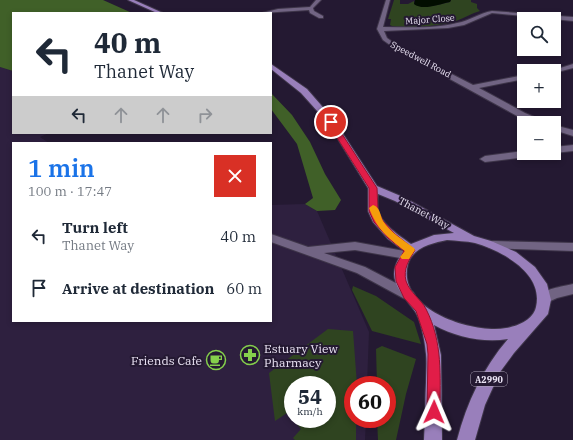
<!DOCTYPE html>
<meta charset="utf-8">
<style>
:root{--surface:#fff;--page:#f6f6f7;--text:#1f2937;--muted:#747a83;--accent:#1a73e8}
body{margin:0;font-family:"IBM Plex Serif",serif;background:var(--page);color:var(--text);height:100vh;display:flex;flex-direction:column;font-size:15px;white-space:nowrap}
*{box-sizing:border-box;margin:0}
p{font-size:13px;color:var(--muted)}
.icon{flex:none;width:22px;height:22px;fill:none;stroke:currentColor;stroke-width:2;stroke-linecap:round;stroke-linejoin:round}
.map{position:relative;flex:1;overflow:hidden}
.panel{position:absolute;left:12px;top:142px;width:260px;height:180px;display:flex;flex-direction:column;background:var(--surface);border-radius:0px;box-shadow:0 2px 6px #0003}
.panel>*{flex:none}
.top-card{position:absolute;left:12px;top:12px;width:260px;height:122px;border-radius:0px;box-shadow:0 2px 6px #0003;background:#fff;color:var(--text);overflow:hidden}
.controls{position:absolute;left:517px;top:12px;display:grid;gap:8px}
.controls a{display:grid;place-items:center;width:44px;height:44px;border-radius:0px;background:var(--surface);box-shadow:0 2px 6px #0003;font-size:20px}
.speed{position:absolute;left:284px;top:376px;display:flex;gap:8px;font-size:20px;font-weight:700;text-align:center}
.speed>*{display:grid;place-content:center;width:52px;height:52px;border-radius:50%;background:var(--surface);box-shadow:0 2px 6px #0003;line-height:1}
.speed small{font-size:10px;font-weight:400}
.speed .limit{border:6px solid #d22;background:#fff;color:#111}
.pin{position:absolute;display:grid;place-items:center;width:34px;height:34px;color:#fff;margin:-17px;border:2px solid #fff;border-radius:50%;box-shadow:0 1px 4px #0007}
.me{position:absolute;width:44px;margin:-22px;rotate:1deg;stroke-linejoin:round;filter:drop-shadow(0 0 3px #0008)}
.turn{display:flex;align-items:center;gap:14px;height:84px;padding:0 16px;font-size:18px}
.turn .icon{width:52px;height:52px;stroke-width:2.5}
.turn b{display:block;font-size:28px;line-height:34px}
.lanes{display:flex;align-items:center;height:38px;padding:0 16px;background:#0003;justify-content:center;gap:20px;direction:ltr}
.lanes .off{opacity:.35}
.round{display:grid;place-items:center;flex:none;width:42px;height:42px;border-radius:0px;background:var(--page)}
.overview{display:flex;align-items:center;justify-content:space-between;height:68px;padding:0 16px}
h1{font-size:24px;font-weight:600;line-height:30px;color:var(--accent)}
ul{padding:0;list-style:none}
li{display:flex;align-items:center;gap:12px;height:52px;padding:0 16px}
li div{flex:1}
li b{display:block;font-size:15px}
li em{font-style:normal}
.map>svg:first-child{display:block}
.built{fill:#2e203f;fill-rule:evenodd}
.green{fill:#2f4420;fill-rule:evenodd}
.forest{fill:#406028}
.water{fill:#020d00}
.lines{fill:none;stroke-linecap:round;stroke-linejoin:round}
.minor-casing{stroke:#3e3549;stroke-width:2}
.primary-casing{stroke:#3e3549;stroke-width:2}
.minor{fill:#716483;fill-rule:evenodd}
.primary{fill:#997fbb;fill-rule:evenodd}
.route{fill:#e11d48;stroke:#92132f}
.slow{fill:#f59e0b}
.labels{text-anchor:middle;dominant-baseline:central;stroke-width:4;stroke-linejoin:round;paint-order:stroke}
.far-street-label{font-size:9px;fill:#ebe4f5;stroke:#241932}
.shield{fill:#241932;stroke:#afa7ba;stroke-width:1}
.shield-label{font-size:9px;font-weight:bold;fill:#ebe4f5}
.street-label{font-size:10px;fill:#ebe4f5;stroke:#241932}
.near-poi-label{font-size:12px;fill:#ebe4f5;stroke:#241932;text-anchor:start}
</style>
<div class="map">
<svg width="573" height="440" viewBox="0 0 573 440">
<rect width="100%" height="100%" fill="#241932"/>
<path class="built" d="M0 67 13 71V133H49L40 137 49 143H13V321H271V205L305 204 317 211 369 332 367 385H353V419H366L365 440H0ZM293 385H327V419H293Z"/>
<path class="green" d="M394 0H400V4H408L414 1V4C426 9 437 5 450 2L451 0H471V2L477 4V8L480 11C472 13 464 18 456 21 444 25 401 31 390 25L391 19H388Z
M353 286 376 296 414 322 421 344 372 331 352 290Z
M328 329 353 331 357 385H353V419H356V440H295L293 438 301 429 287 413 275 421 269 373ZM293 385H327V419H293Z
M382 346 416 359 406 394 396 440H378L377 419H387V385H377L376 349Z"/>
<path class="forest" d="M0 0H103L132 13H13V71L0 67Z
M271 93 292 115 310 142 325 174 341 200 335 210 317 211 305 204 313 198 297 144 271 109Z"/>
<path class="water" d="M415 0H451L450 2C440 4 422 11 414 4Z"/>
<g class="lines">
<defs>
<path id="minor" d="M316 0H321L313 8 314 11 323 16V18H319L310 13 309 10 262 13 278 9 310 7Z
M386 0H390L383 27C407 27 433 29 457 23 470 21 479 13 492 11L573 17V21L492 13 464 25 448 28 384 31 387 38 401 48 473 85 524 75V79L479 88 525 113 548 123H536L519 117 397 50 383 40 377 29Z
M573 64V68L554 73V71H551Z
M554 125 573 130V136L554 130Z
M573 145V151L554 153V147Z
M524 151V153H539L534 156 485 162 480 159 485 156Z
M271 234 308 247 355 242 410 252 412 255 410 258 406 259 355 250 324 253 365 267 413 292 415 295 413 298 408 300 403 298 357 273 271 242Z
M493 241 573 243V251L489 248 487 245 489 242Z
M573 284V294L557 298 544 304 539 302 537 299C543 288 562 287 573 284Z"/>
<path id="primary" d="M128 0H134L163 13H157Z
M271 64 307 89 334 120 377 186 403 197 474 236 491 241 516 252 535 267 547 284 551 300 548 314 514 353 500 372 485 405 475 440H457C467 402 483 368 508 339 483 343 456 337 434 325L441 355 442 440H424C425 421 425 401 426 382 426 373 427 363 426 354 425 342 421 319 414 310 398 289 384 276 404 251L388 239 373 222 368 211V188L328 123 301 93 271 69ZM378 194 395 201 454 233 434 235 411 244C400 236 381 224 378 210 377 205 378 199 378 194ZM447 240C457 241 466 241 475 243 502 251 544 273 536 307 533 320 518 326 506 328 472 334 396 309 408 264 413 247 433 243 447 240Z"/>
</defs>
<use href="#minor" class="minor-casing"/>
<use href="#primary" class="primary-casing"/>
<use href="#minor" class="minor"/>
<use href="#primary" class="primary"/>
</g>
<path class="route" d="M328 120H333L377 188 378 211 383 221 395 234 415 250C409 260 403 269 406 281 410 293 421 299 426 309 443 342 440 376 440 412L438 416 434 418 429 416 427 412 428 354 427 344 416 311 404 298 396 281 395 267 404 251 388 238 374 222 369 211V188L327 122Z"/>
<path class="slow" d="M373 205C380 207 380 215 383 221 390 232 403 240 414 248L415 250 409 259H402L400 257 405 251C387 237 377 229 369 208Z"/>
<defs>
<symbol id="pharmacy-ring" viewBox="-11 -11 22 22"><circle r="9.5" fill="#241932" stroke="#85cf4c" stroke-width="1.5"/><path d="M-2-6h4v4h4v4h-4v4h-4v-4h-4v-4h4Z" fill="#85cf4c"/></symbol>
<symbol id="cafe-ring" viewBox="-11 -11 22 22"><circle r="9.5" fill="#241932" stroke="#85cf4c" stroke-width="1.5"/><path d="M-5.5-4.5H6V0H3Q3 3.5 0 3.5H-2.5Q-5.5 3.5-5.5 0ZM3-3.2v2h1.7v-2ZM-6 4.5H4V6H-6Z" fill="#85cf4c"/></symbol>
</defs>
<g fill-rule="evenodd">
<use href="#pharmacy-ring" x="239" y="344" width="22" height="22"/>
<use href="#cafe-ring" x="205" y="349" width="22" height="22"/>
</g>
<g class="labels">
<g class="far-street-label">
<text transform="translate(430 19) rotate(-4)">Major Close</text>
<text transform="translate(421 59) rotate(28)">Speedwell Road</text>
</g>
<rect class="shield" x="471" y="372" width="36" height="14" rx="3"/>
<g class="shield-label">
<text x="489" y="379">A2990</text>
</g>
<g class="street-label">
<text transform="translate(424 213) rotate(28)">Thanet Way</text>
</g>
<g class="near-poi-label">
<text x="264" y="348">Estuary View<tspan x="264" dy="14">Pharmacy</tspan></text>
<text x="202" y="360" text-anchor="end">Friends Cafe</text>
</g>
</g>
</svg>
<div class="controls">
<a><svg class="icon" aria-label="search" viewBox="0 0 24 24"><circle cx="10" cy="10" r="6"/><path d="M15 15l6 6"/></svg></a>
<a>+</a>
<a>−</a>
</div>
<div class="speed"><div>54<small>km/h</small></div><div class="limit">60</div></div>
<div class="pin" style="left:331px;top:122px;background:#d93025"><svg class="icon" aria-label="arrive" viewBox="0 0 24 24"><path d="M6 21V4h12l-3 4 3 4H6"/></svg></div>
<svg class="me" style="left:434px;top:412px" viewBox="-20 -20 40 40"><path d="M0-17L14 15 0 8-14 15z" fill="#e11d48" stroke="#fff" stroke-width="4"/></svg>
<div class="top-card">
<div class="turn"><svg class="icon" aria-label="left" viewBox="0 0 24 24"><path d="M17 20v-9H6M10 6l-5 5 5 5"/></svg><div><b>40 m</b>Thanet Way</div></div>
<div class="lanes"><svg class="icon" aria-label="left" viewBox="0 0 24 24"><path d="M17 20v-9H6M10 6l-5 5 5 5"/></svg><svg class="icon off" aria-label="ahead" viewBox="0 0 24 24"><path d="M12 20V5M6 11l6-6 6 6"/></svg><svg class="icon off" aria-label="ahead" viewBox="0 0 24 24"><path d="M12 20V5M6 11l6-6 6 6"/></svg><svg class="icon off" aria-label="right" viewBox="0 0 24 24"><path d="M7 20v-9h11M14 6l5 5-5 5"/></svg></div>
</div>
<section class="panel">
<div class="overview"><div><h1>1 min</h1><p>100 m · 17:47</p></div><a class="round" style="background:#d93025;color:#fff"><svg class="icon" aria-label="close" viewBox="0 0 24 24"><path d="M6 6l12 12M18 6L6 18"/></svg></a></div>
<ul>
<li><svg class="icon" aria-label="left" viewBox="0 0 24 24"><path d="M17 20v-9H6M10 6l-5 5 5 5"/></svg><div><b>Turn left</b><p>Thanet Way</p></div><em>40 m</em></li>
<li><svg class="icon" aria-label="arrive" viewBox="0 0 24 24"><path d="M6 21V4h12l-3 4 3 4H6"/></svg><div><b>Arrive at destination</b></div><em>60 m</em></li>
</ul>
</section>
</div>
